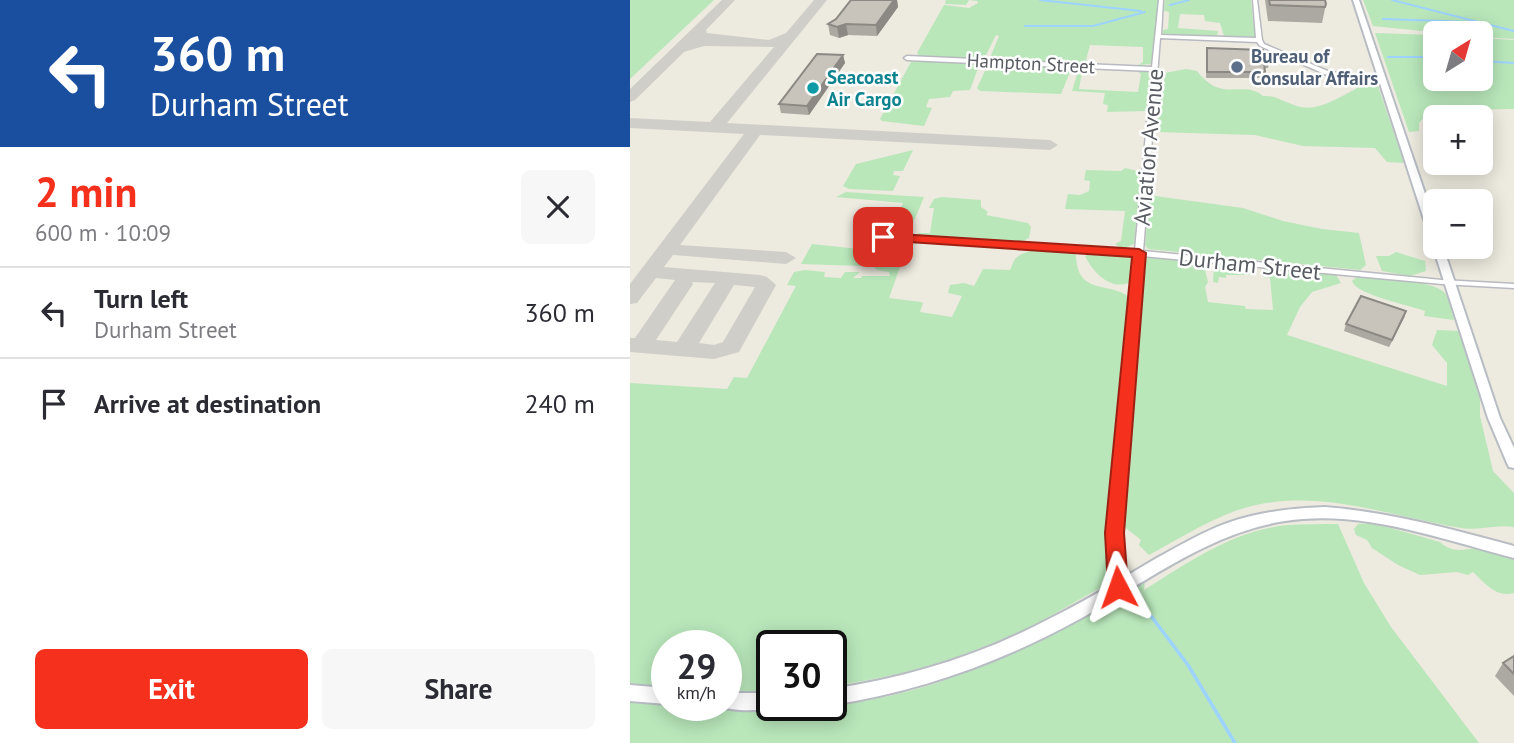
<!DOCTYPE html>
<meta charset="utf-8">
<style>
:root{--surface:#fff;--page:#f7f7f7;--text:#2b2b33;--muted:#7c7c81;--line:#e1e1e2;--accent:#f5311d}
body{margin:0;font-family:"PT Sans",sans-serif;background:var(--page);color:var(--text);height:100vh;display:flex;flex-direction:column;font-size:26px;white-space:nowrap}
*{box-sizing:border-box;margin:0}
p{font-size:23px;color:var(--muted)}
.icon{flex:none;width:38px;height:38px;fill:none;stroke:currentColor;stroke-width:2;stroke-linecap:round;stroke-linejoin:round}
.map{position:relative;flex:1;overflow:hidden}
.side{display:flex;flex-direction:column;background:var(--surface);width:630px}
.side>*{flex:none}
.banner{background:#1a4fa0;color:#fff;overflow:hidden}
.needle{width:46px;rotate:37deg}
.controls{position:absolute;left:793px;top:21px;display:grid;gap:14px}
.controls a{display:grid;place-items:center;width:70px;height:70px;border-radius:10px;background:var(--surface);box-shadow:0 4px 18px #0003;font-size:35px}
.speed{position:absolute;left:21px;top:630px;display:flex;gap:14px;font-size:35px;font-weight:700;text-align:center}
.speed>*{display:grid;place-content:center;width:91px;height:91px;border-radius:50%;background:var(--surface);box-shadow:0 4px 18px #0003;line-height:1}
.speed small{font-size:18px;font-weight:400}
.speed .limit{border:4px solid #111;border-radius:10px;background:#fff;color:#111}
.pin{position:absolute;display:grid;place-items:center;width:60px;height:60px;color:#fff;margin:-30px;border-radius:14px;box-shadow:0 4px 10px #0006}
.me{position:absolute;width:77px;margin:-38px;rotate:356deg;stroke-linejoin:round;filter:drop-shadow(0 0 5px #0008)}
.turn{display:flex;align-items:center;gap:24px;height:147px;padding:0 35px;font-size:32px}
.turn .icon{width:91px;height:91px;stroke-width:2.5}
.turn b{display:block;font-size:49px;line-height:60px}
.round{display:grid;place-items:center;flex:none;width:74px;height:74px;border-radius:10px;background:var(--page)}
.summary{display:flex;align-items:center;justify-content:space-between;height:119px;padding:0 35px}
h1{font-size:42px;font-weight:700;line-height:52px;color:var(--accent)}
.action{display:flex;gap:14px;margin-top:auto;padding:14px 35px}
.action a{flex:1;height:80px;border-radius:10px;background:var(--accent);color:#fff;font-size:28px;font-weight:700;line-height:80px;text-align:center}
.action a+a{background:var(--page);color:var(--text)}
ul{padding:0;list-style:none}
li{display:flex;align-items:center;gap:21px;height:91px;padding:0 35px;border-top:2px solid var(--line)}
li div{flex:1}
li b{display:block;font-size:26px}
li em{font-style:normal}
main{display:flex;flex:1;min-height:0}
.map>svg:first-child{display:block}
.green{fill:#b9e7ba}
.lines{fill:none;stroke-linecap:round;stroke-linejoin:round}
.stream-far1{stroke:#9dd3ff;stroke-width:2}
.stream{stroke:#9dd3ff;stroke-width:3.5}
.taxiway{fill:#d0cec9;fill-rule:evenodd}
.street-casing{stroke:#b8bac0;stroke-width:3}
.secondary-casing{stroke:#b8bcc3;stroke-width:4}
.street{fill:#fff;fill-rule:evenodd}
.secondary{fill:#fff;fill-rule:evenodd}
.wall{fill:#aca9a2}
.shaded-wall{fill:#8c8984}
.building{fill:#c8c4bc;stroke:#8c8984;stroke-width:2}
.route{fill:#f5311d;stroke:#9f2013;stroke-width:2}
.service-dot{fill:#5c6f8a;stroke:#fff;stroke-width:2.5}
.culture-dot{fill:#0f9aa8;stroke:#fff;stroke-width:2.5}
.labels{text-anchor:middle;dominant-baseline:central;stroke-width:5;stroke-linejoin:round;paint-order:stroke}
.far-service-label{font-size:19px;font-weight:bold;fill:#4e5e75;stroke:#fff;text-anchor:start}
.far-street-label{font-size:19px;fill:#585c62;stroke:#fff}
.far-culture-label{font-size:19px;font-weight:bold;fill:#0d838f;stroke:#fff;text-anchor:start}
.street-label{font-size:23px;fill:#585c62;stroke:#fff}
</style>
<main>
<section class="side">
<div class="banner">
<div class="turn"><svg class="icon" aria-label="left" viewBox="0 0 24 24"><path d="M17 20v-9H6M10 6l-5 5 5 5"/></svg><div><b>360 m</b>Durham Street</div></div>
</div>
<div class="summary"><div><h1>2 min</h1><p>600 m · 10:09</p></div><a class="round"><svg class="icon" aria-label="close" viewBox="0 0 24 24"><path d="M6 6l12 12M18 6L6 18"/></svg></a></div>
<ul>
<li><svg class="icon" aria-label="left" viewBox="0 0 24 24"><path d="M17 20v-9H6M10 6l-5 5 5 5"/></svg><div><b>Turn left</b><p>Durham Street</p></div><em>360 m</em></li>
<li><svg class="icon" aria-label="arrive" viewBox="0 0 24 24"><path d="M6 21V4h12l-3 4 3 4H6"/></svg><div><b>Arrive at destination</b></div><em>240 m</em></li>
</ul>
<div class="action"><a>Exit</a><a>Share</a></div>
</section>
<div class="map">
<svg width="884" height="743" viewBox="0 0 884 743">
<rect width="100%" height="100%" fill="#edeadf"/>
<path class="green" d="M0 0H84L0 79Z
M316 0H528L522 64 508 65 513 62V47L460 45 456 60 460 62 456 64 362 60 360 58 369 36 366 35 354 59 289 56 287 53 314 5 339 8 348 3 347 1 339 0 336 5 315 4Z
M535 0H621L625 37 594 36 590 23 575 21 574 15 550 14 548 28 588 31 587 36 533 34V30L538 29 539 12 534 11Z
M733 0H884V39L851 37 850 33H812L743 26Z
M745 33 805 35V79H850L851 38 884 40V109L801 110 789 123V131L779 132Z
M291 60 350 63 340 90 323 91 320 97 299 99 296 107 302 108 294 126 252 121 250 119 281 62Z
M360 64 437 67 440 68V72L431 94 350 91 347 88 355 71 363 70 356 68Z
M449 68 458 69 452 72 449 89 508 92 511 74 507 71H519L521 74 517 111 477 112 478 105 473 104 475 93 442 91Z
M556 69 567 71C592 104 613 79 633 96 645 95 652 101 664 105 685 114 707 98 726 89L727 81H740L748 86 774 163 757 162 745 148 673 146 625 135 526 132 529 74Z
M283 150 273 171H264L263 175 270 176 263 191 219 189 213 186 226 164Z
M495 168 511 172 504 244 492 249 485 244 491 241 495 211 435 209 438 194 450 195 459 191 460 181 454 180 456 170 491 171Z
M216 192 294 197 279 233 272 235 260 232 273 203 206 197Z
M525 196 613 208 653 221 692 229 729 233 736 265 730 270 518 249 515 245 519 199Z
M312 197 351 200V207L358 212 356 215 398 223 401 227 399 238 391 242 288 236V233H300L304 208H299L304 199Z
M241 239 246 241 231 266 171 264 182 244 229 249 231 244 238 245Z
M261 240H275L278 244 259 298 291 302 293 303 290 312 322 317 332 296 318 293 320 285 334 283 344 286 353 269 380 270C382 266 383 262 385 259 396 247 434 245 446 255 447 296 479 281 499 297L478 499 477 577 472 587C442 603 413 622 382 635 324 661 264 678 201 686V646H142V692L96 691V646H37V687L0 683V383L97 389 104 377 117 378 166 286 157 285 164 272 175 270 195 272 194 277 211 278 215 272H230L223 278H231L232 276H260L259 272 247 270 244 267 256 242Z
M463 251 494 253 501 257 500 282C481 292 462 271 455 256Z
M766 252 795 261 796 271 780 276 752 271 746 256H759Z
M521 256 573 262 578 282 575 287 578 302 615 306 616 309 643 310 640 278 633 277 632 270 635 268 706 275 711 283 682 292 670 307 657 335 817 386V363L802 345 807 330 829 331 850 400V416L863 471 884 493V527C866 524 848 531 831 528 757 516 681 484 605 511 575 522 547 540 519 555L509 545 511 540 492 525 514 260Z
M584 263 621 266 625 275H596V278L589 277 588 283 583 282Z
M727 277C747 279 802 279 815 293 820 300 822 312 824 320L794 316 795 311C779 305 726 295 722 281Z
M743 523 810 542C823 554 833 549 849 548 860 548 873 554 884 557V593C866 598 855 583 843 572L838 575 827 572 790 575 768 565 742 548 737 540 726 535 724 529 728 524Z
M708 524 734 583 761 627 849 743H0V699L37 702V705C90 705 143 709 197 705 314 697 416 638 515 579L514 590C559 562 604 530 658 525 675 524 692 524 708 524Z"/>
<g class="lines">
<path class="stream-far1" d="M410 0 511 11
M762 0 884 31
M540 5 559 0
M753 19 844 22
M395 26H463L515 12
M758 57H805
M850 61 884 63"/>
<path class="stream" d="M521 616 558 665 605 743"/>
<path class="taxiway" d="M92 0H105L76 30 77 33 139 40 156 33 184 0H197L97 123 420 140 428 145 420 150 130 135 50 245 156 252 166 258 156 264 43 255 34 267 130 275 137 277 146 285 109 352 84 359 0 352V338H5L45 280 26 278 7 303 0 304V284L114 134 0 128V118L80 122 144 47 74 46 54 52 5 100 0 102V89ZM62 282 85 283 47 342 26 340 63 284ZM104 285 125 287 93 342 84 345 69 343Z"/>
<defs>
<path id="street" d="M529 0H533L531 35 626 38 623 0H627L632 40 634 44 700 72 751 77 754 79 751 81 697 75 630 46 627 42 530 38 513 251 812 280 884 284V288L812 284 512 256 489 532 494 587 492 590 488 592 484 590 482 587 479 532 505 255 253 239 249 237 253 235 505 250 522 71 277 60 274 58 277 56 522 67Z"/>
<path id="secondary" d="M723 0H729L805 223V241L800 238Z
M804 245 805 247H813L870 418 884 448V468L879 467 877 463 858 418 803 247Z
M695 507C760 512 821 529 884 546V558C811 539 731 509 655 521 577 533 514 584 446 621 369 663 288 692 201 705V689C275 678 346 657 413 622 450 604 485 583 520 562 552 544 585 524 621 516 646 510 670 508 695 507Z
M0 685 37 688V704L0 701Z
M96 693H142V705H149C139 712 99 712 89 705H96Z"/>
</defs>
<use href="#street" class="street-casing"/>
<use href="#secondary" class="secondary-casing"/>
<use href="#street" class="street"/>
<use href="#secondary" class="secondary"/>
</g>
<path class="wall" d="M221 0H267L268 7 247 36 218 35 209 38 200 35 198 24 206 19Z
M635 0H695L696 4 692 23 638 21Z
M577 48 633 55 639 62 638 68H634V78H576Z
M213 55 215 63 179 115 151 113 149 104Z
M776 311 759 347 714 331 716 324Z
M884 656V696L865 676 873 663Z"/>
<path class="shaded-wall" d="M264 0H267L268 7 247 36 246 25Z
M216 24 218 35 209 38 207 27Z
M213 55 215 63 179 115 177 106Z
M776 311 774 318 759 347 762 340Z"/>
<path class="building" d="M221 0H264L246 25 216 24 207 27 198 24 206 19Z
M639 0H695L696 4 695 7 640 5Z
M577 48 633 50V55H638L639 62H634L635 72H577Z
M187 54 213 55 177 106 149 104Z
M731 296 776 311 762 340 716 324Z
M884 656V674L873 663Z"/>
<path class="route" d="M253 233 509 249 516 253 494 533 498 587 495 593 488 596 481 593 478 587 475 533 502 257 249 240 247 237Z"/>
<circle class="service-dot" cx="607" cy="67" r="7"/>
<circle class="culture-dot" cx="183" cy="88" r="7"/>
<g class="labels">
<g class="far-service-label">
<text x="621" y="56">Bureau of<tspan x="621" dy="22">Consular Affairs</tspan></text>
</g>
<g class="far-street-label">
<text transform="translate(401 63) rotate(3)">Hampton Street</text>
</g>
<g class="far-culture-label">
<text x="197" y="77">Seacoast<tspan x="197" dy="22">Air Cargo</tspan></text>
</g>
<g class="street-label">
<text transform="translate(518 147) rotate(-85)">Aviation Avenue</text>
<text transform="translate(620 264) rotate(6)">Durham Street</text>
</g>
</g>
</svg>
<div class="controls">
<a><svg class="needle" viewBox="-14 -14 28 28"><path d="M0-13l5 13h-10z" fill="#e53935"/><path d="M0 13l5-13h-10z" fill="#7c7c81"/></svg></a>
<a>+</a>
<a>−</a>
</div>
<div class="speed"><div>29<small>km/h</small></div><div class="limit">30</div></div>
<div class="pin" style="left:253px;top:237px;background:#d93025"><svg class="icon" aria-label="arrive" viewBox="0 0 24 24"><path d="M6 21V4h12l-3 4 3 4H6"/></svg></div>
<svg class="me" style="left:488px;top:587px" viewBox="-20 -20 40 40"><path d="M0-17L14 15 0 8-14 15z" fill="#f5311d" stroke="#fff" stroke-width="4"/></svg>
</div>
</main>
